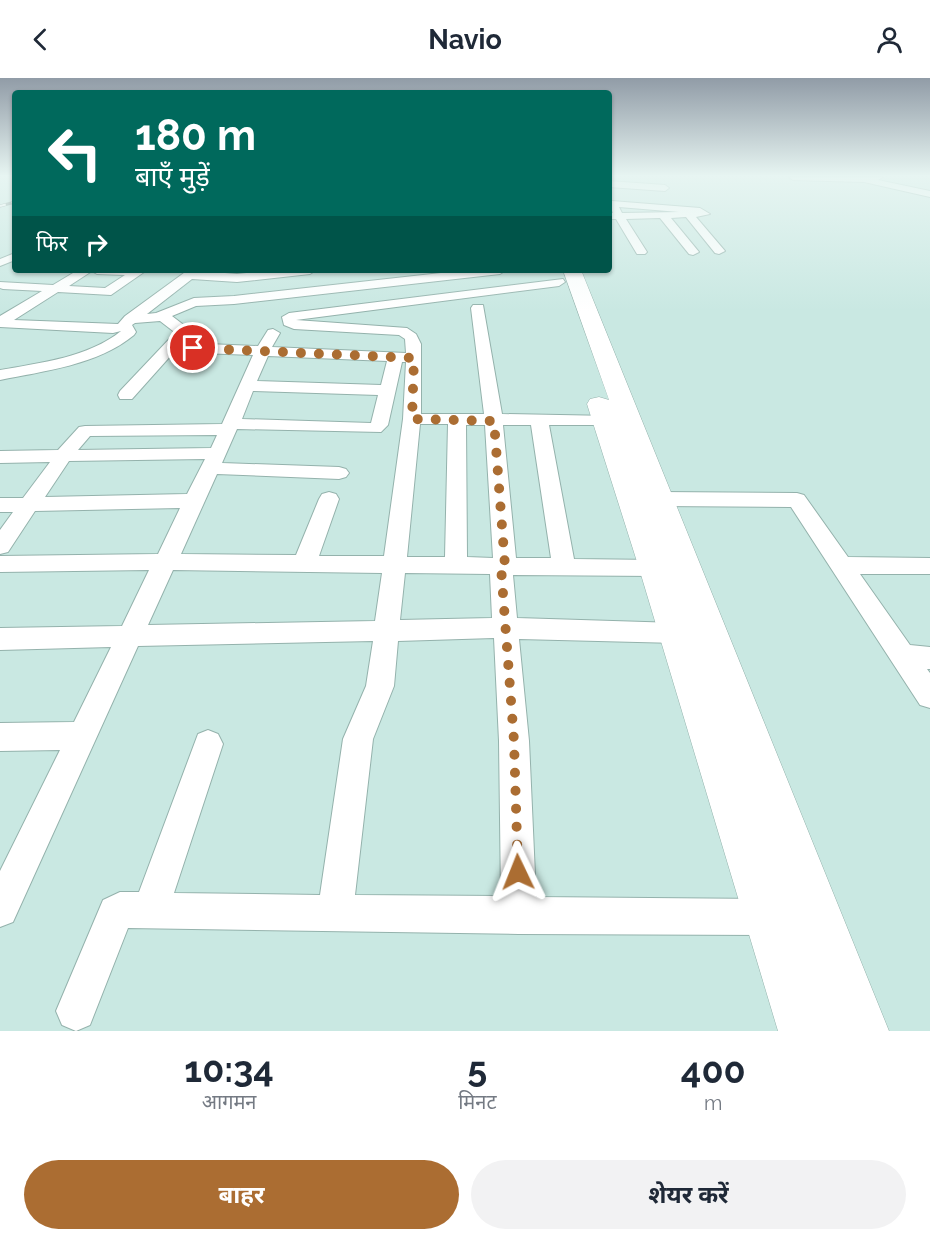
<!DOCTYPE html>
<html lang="hi">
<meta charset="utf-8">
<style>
:root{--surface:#fff;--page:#f2f2f3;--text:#1f2937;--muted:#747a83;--accent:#ab6d32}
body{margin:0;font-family:Raleway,"Noto Sans Devanagari",sans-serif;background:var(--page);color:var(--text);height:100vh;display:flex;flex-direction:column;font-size:22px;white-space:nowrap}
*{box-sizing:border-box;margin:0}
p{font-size:20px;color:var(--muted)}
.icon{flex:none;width:33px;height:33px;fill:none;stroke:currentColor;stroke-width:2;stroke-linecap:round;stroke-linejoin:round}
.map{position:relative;height:953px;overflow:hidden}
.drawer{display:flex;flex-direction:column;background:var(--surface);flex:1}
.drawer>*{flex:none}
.banner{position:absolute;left:12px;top:12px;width:600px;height:183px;border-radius:6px;box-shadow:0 2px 4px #0004;background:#00695c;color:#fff;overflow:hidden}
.pin{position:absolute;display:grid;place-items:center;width:51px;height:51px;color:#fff;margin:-26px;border:3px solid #fff;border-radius:50%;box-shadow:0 2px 6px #0007}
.me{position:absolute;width:66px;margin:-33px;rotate:358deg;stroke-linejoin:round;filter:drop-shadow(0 0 4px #0008)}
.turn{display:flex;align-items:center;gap:21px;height:126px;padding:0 24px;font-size:27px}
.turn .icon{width:78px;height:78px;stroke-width:2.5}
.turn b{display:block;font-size:42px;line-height:51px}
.then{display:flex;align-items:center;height:57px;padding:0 24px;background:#0003;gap:12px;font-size:22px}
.eta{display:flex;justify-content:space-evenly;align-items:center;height:102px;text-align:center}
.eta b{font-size:36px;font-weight:700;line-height:42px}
.cta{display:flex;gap:12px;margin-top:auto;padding:12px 24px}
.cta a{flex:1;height:69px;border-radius:36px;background:var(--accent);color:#fff;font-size:24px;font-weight:700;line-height:69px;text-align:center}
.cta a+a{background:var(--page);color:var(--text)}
header{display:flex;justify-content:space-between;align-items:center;height:78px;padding:0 24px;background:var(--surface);font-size:27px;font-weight:700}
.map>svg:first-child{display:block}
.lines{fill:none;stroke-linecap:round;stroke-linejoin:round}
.minor-casing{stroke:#94b2ac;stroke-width:2}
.primary-casing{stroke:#94b2ac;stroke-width:1}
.minor{fill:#fff;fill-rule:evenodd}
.primary{fill:#fff;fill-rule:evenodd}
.rail-casing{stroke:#758b87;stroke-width:3}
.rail{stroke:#fff;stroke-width:2;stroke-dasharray:6;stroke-linecap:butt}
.route{stroke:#ab6d32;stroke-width:10;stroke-dasharray:0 18}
</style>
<header><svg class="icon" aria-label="back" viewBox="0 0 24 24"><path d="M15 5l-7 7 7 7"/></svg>Navio<svg class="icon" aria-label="person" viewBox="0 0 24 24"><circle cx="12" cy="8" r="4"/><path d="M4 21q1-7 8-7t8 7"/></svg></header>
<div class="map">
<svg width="930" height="953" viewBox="0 0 930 953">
<rect width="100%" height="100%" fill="#c9e8e2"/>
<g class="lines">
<defs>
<path id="minor" d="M789 99H883L878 102 930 113V119L864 104 793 102Z
M609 103 665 107 669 110 665 113 609 109Z
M612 123 700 130 710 136 696 139 725 173 719 176 715 175 686 139 671 140 699 174 693 177 689 176 660 140 626 141 647 174 645 176H637L616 141H609V135H613L609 124ZM619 129 679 134 622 135Z
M15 175V182L0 188V181Z
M78 192H147L111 217 58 214 14 242 118 246 125 238 188 192 237 196 277 192H316L310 196 237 204 192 201 147 236 156 235 194 220 234 218 468 192H506L500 196 234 226 196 228 172 238 185 248 188 257 182 265 258 268 268 252 273 251 280 255 272 269 406 275 405 261 399 257 294 251 284 247 282 239 289 235 563 201 565 204 559 208 296 242 407 250 416 256 421 266V336H484L471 230 473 227H483L502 336 611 338 614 342 611 346 605 347H549L574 481 656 482 664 484 668 490 664 496 656 498 513 497 517 540 677 545 686 548 690 555 686 562 677 565 519 561 529 663 536 819 771 821 784 826 789 839 784 852 771 857 519 856 128 850 90 947 76 953 62 947 56 933 103 822 120 814H139L198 656 208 652 218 656 223 666 174 815 320 817 343 661 366 608 373 563 138 568 13 844 0 849V793L60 672 0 673V645L74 644 111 569 0 572V550L122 548 149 492 0 494V478L158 476 180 430 35 433 8 474 0 476V452L13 434H0V420H23L50 384 0 385V373L58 372 79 349 85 348 222 346 253 277 174 274 132 321H120L118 317 120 313 174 256 173 253 160 243 135 245 132 247 136 254 134 257C98 287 44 293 0 302V292C40 285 89 279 121 253L113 255 0 249V238L42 213 3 211 0 210V204L53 207ZM92 193 97 196 125 197 105 210 69 208ZM268 278 387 283 381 307 257 303ZM402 284H406L403 341 384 478H319L339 421 336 416 329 414 322 416 319 421 296 477 181 476 217 396 339 401 346 399 349 395 346 391 339 389 222 385 237 351 381 354 388 347ZM253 313 378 317 371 345 242 341ZM420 346H448L445 479H407ZM466 347H485L493 480 467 479ZM503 347H531L551 480H516ZM217 357 211 370 78 372 90 358ZM205 381 187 416 45 419 69 383ZM173 492 382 495 375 543 148 547ZM405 495 490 496 492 540 400 542ZM494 560 499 663 501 818 355 817 373 661 394 608 398 563Z
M659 414 797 415 804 417 848 479 930 480V496H860L910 567 930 569V591H927L930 595V630L920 627 791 429 659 428 652 426 649 421 652 416Z"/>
<path id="primary" d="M563 192H581L889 953H778L639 490 587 326 590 321 599 319 609 322Z"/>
</defs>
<use href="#minor" class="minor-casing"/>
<use href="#primary" class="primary-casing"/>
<use href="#minor" class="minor"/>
<use href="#primary" class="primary"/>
<defs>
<path id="rail" d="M0 128 15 124"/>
</defs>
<use href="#rail" class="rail-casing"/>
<use href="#rail" class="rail"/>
</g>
<linearGradient id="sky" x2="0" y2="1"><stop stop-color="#919ca7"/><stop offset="0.42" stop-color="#e7f5f2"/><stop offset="1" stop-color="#e7f5f2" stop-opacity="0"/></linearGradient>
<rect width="930" height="233" fill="url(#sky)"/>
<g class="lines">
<path class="route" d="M193 270 414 280 412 341 494 343 505 488 501 489 514 663 518 794"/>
</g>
</svg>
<div class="pin" style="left:193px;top:270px;background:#d93025"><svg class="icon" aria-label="arrive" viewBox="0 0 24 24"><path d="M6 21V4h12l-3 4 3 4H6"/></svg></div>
<svg class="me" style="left:518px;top:794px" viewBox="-20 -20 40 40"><path d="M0-17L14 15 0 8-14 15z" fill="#ab6d32" stroke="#fff" stroke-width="4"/></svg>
<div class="banner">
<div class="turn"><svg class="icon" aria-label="left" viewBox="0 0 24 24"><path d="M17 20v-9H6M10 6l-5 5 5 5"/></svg><div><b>180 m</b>बाएँ मुड़ें</div></div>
<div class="then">फिर<svg class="icon" aria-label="right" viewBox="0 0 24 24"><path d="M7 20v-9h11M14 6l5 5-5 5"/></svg></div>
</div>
</div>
<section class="drawer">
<div class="eta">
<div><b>10:34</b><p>आगमन</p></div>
<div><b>5</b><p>मिनट</p></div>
<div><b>400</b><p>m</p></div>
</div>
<div class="cta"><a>बाहर</a><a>शेयर करें</a></div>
</section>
